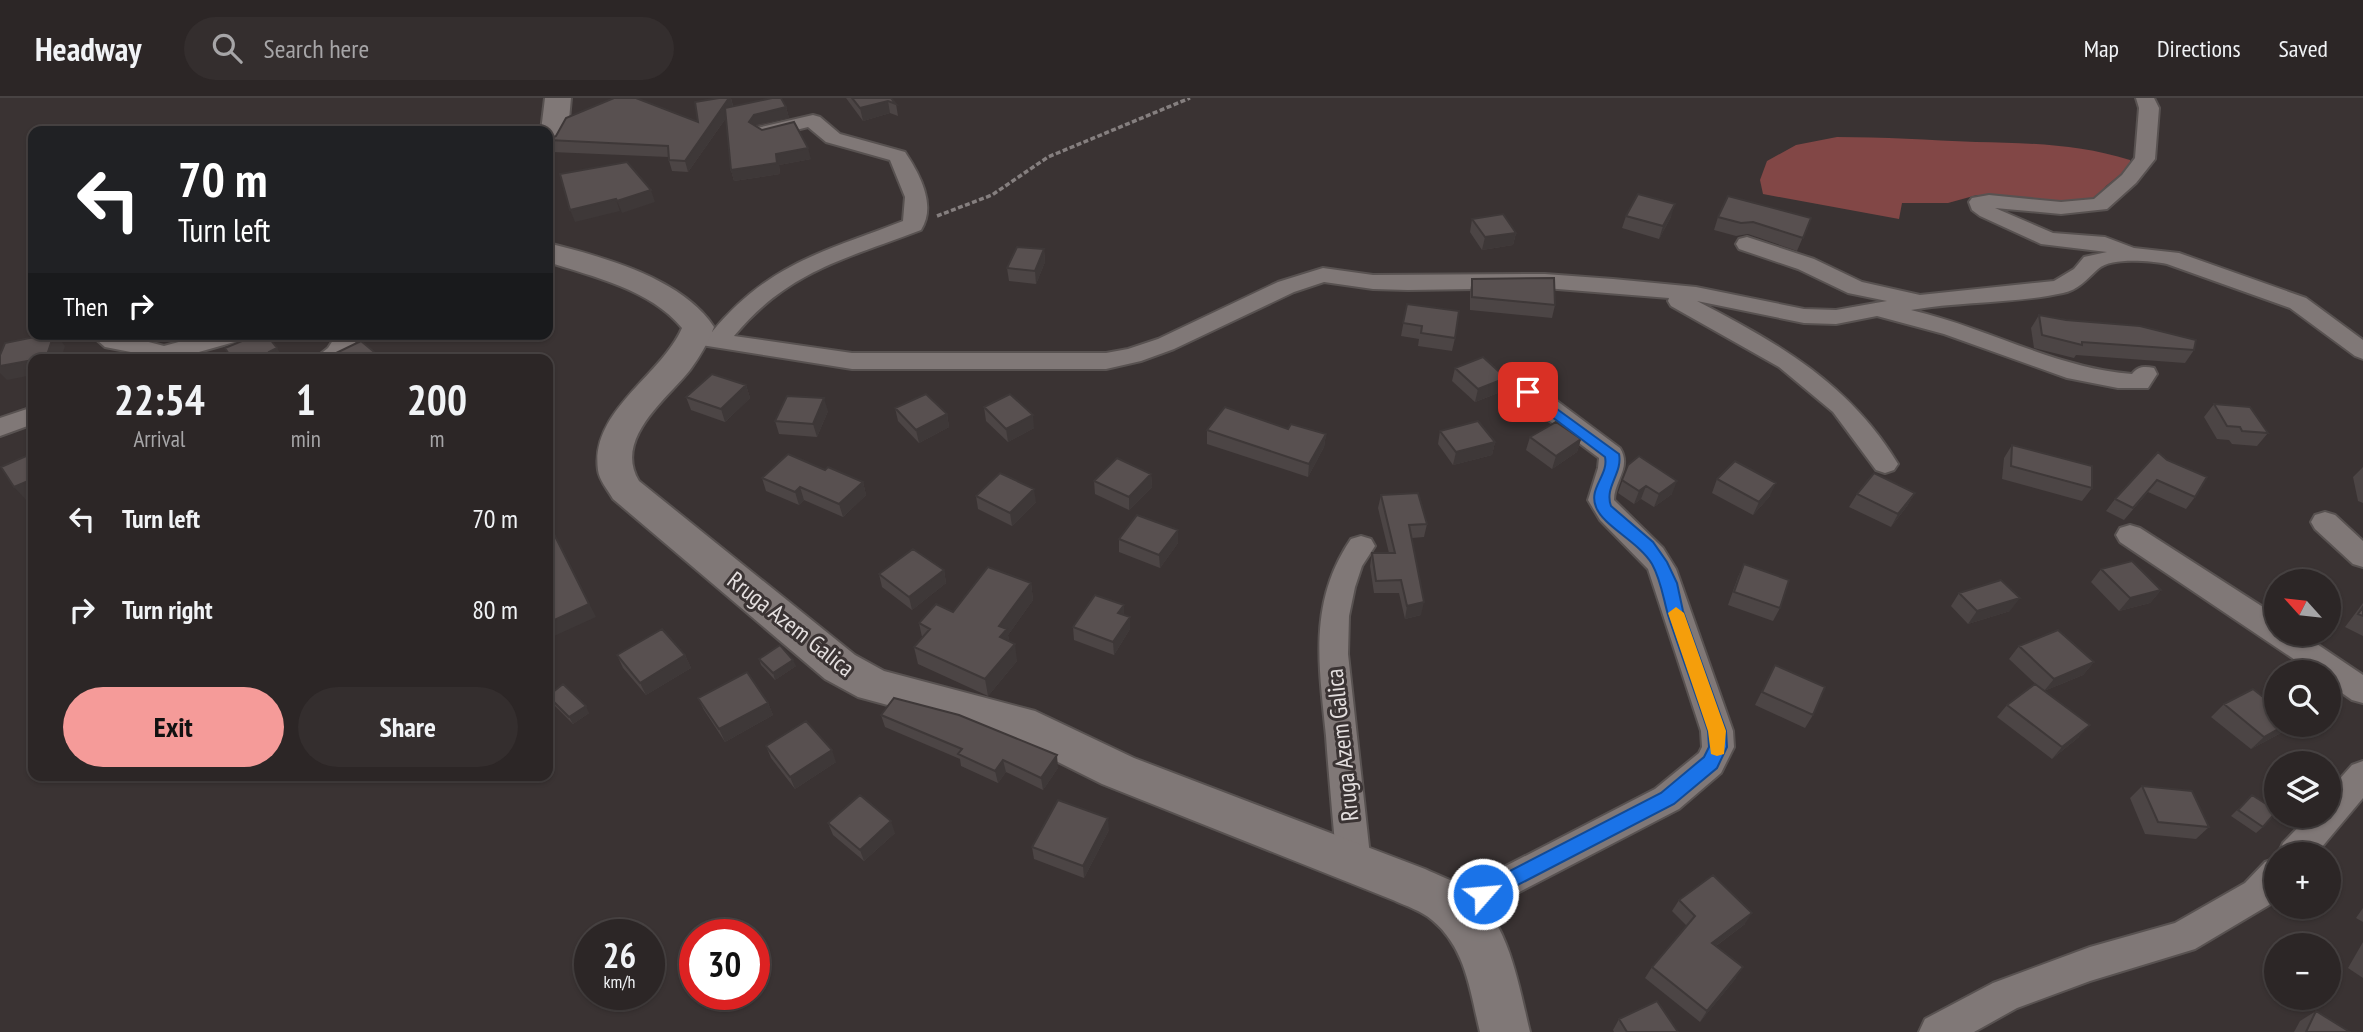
<!DOCTYPE html>
<meta charset="utf-8">
<style>
:root{--surface:#2c2626;--page:#342e2e;--text:#f1f3f6;--muted:#a6a5a7;--line:#484343;--accent:#f59b99}
body{margin:0;font-family:"PT Sans Narrow",sans-serif;background:var(--page);color:var(--text);height:100vh;display:flex;flex-direction:column;font-size:26px;white-space:nowrap}
*{box-sizing:border-box;margin:0}
p{font-size:23px;color:var(--muted)}
.icon{flex:none;width:38px;height:38px;fill:none;stroke:currentColor;stroke-width:2;stroke-linecap:round;stroke-linejoin:round}
.map{position:relative;flex:1;overflow:hidden}
.drawer{position:absolute;left:28px;top:256px;width:525px;height:427px;display:flex;flex-direction:column;background:var(--surface);border-radius:14px;box-shadow:0 2px 5px #0004,0 0 0 2px var(--line)}
.drawer>*{flex:none}
.banner{position:absolute;left:28px;top:28px;width:525px;height:214px;border-radius:14px;box-shadow:0 2px 5px #0004,0 0 0 2px var(--line);background:#202124;color:#fff;overflow:hidden}
.needle{width:46px;rotate:297deg}
.tools{position:absolute;left:2264px;top:471px;display:grid;gap:14px}
.tools a{display:grid;place-items:center;width:77px;height:77px;border-radius:50%;background:var(--surface);box-shadow:0 2px 5px #0004,0 0 0 2px var(--line);font-size:35px}
.speed{position:absolute;left:574px;top:821px;display:flex;gap:14px;font-size:35px;font-weight:700;text-align:center}
.speed>*{display:grid;place-content:center;width:91px;height:91px;border-radius:50%;background:var(--surface);box-shadow:0 2px 5px #0004,0 0 0 2px var(--line);line-height:1}
.speed small{font-size:18px;font-weight:400}
.speed .limit{border:10px solid #d22;background:#fff;color:#111}
.pin{position:absolute;display:grid;place-items:center;width:60px;height:60px;color:#fff;margin:-30px;border-radius:14px;box-shadow:0 4px 10px #0006}
.me{position:absolute;width:77px;margin:-38px;rotate:63deg;stroke-linejoin:round;filter:drop-shadow(0 0 5px #0008)}
.turn{display:flex;align-items:center;gap:24px;height:147px;padding:0 35px;font-size:32px}
.turn .icon{width:91px;height:91px;stroke-width:2.5}
.turn b{display:block;font-size:49px;line-height:60px}
.then{display:flex;align-items:center;height:66px;padding:0 35px;background:#0003;gap:14px;font-size:26px}
.eta{display:flex;justify-content:space-evenly;align-items:center;height:119px;text-align:center}
.eta b{font-size:42px;font-weight:700;line-height:49px}
.button{display:flex;gap:14px;margin-top:auto;padding:14px 35px}
.button a{flex:1;height:80px;border-radius:42px;background:var(--accent);color:#111;font-size:28px;font-weight:700;line-height:80px;text-align:center}
.button a+a{background:var(--page);color:var(--text)}
ul{padding:0;list-style:none}
li{display:flex;align-items:center;gap:21px;height:91px;padding:0 35px}
li div{flex:1}
li b{display:block;font-size:26px}
li em{font-style:normal}
header{display:flex;align-items:center;gap:42px;box-sizing:border-box;height:98px;padding:0 35px;background:var(--surface);border-bottom:2px solid var(--line)}
header strong{font-size:33px}
nav{display:flex;gap:38px;margin-inline-start:auto;font-size:24px}
.search{width:490px;height:63px;background:var(--page);display:flex;align-items:center;gap:18px;box-sizing:border-box;padding:0 24px;border-radius:38px;color:var(--muted);font-size:26px}
.map>svg:first-child{display:block}
.green{fill:#824746}
.lines{fill:none;stroke-linecap:round;stroke-linejoin:round}
.street-casing{stroke:#585251;stroke-width:4}
.secondary-casing{stroke:#585251;stroke-width:4}
.path{stroke:#857f7f;stroke-width:3.5;stroke-dasharray:5 2.5;stroke-linecap:butt}
.street{fill:#807877;fill-rule:evenodd}
.secondary{fill:#807877;fill-rule:evenodd}
.wall{fill:#4c4545}
.shaded-wall{fill:#3e3838}
.building{fill:#585050;stroke:#3e3838;stroke-width:2}
.route{fill:#1a73e8;stroke:#114b97;stroke-width:2}
.slow{fill:#f59e0b}
.labels{text-anchor:middle;dominant-baseline:central;stroke-width:6;stroke-linejoin:round;paint-order:stroke}
.street-label{font-size:24px;fill:#e4dfdf;stroke:#3a3333}
</style>
<header>
<strong>Headway</strong>
<div class="search"><svg class="icon" aria-label="search" viewBox="0 0 24 24"><circle cx="10" cy="10" r="6"/><path d="M15 15l6 6"/></svg>Search here</div>
<nav><a>Map</a><a>Directions</a><a>Saved</a></nav>
</header>
<div class="map">
<svg width="2363" height="934" viewBox="0 0 2363 934">
<rect width="100%" height="100%" fill="#3a3333"/>
<path class="green" d="M1837 39C1883 39 1929 42 1976 44 2028 45 2079 46 2130 62L2131 68 2106 88 2091 107 1977 97 1948 105H1902L1899 121 1763 96 1760 82 1767 63 1796 47Z"/>
<g class="lines">
<defs>
<path id="street" d="M2136 0H2154L2159 10 2155 61 2136 85 2107 111 2061 116 1995 110 2053 135 2105 139 2134 150 2179 155 2306 200 2363 242V261L2355 258 2290 210 2167 166C2150 163 2112 159 2098 171 2087 181 2078 192 2063 195 2013 206 1961 203 1911 212 1986 229 2055 270 2132 276 2138 268 2145 268 2154 270L2157 276 2148 290H2118L2067 280 1944 236 1877 218 1836 226 1804 225 1697 203C1778 245 1849 285 1898 366L1894 372 1885 375 1876 372 1833 314 1779 269 1671 208 1668 203 1669 200 1545 190 1408 192 1373 191 1324 184 1294 194 1174 251 1141 263 1106 271H852L695 246 687 244 683 239 687 234 695 232 712 234C769 165 824 154 903 123L905 99 890 62 826 44 808 29 764 40 754 34 757 30 813 17 820 19 840 36 905 54C919 75 937 107 921 132 846 161 789 172 734 238L852 255H1106L1128 251 1158 241 1278 184 1323 170 1373 177 1545 176 1613 181 1696 189 1804 211 1836 212 1887 203 1848 195 1798 171 1739 151 1736 146 1739 141 1747 139 1814 161 1862 184 1920 197 2054 183 2074 171 2084 159 2107 154 2041 146 1980 118 1972 112 1969 104 1972 100 1989 97 2061 104 2094 101 2122 77 2135 60 2139 10Z
M90 236H118L164 248 208 236H249L245 241 174 261H140L141 256 105 249Z
M337 236H361L344 261H314L328 250Z
M1528 286 1537 288 1620 350C1632 369 1614 383 1614 402L1663 450 1676 471 1733 633 1734 649 1721 675 1679 711 1454 828 1442 823 1437 812 1442 801 1655 691 1699 655 1702 649 1701 633 1648 471 1600 422 1588 402 1598 370 1599 360 1519 300 1516 294 1519 288Z
M33 309V326L0 338V320Z
M2325 414 2335 417 2363 443V469L2353 466 2315 431 2311 424 2315 417Z
M2130 427 2140 430 2277 518V536H2302L2363 577V605L2352 602 2329 586V574H2313L2120 444 2116 437 2120 430Z
M1361 438 1371 441 1375 448 1362 468 1355 489 1349 518 1348 556 1371 767 1366 778 1354 782 1342 778 1337 767C1333 724 1329 681 1326 638 1319 567 1308 504 1351 441Z
M2363 663V700L2316 756H2278L2283 745 2309 718H2329V693L2352 667Z
M2277 760V799L2269 807 2195 851 2090 883 2017 910 1974 934H1919L1925 921 1993 885 2090 849 2175 825 2245 785 2265 764Z"/>
<path id="secondary" d="M545 0H571L568 32 558 48 548 50V33H541Z
M548 145C603 159 682 180 714 229 708 245 700 258 690 272 667 301 613 341 639 383L855 557 884 573 1035 613 1134 660 1425 771C1437 777 1452 782 1464 789 1509 819 1518 886 1530 934H1480C1470 893 1466 850 1432 822 1422 813 1406 808 1393 802L1102 686 1010 640 858 599 825 581 613 401C608 392 599 382 598 372 590 313 661 278 682 230 650 191 593 179 548 164Z"/>
</defs>
<use href="#street" class="street-casing"/>
<use href="#secondary" class="secondary-casing"/>
<path class="path" d="M937 118 992 97 1048 59 1190 0"/>
<use href="#street" class="street"/>
<use href="#secondary" class="secondary"/>
</g>
<path class="wall" d="M719 0H731L733 8 786 9 789 20 756 28 811 61 779 67 780 76 734 83 731 72 726 20 688 74 672 73 668 59 552 54 548 42 698 24Z
M846 0H891L896 6 898 18 890 15 863 23Z
M1626 118 1671 119 1659 141 1622 130Z
M1718 119 1811 120 1797 153 1748 136 1736 138 1714 132Z
M1472 121 1516 135 1513 147 1482 152 1470 134Z
M1044 151 1045 164 1036 186 1009 183 1007 170Z
M1472 181 1555 207 1552 220 1470 212V194Z
M1407 206 1455 240 1452 253 1418 248 1419 241 1401 238Z
M2039 217 2194 252 2185 265 2076 257 2074 260 2034 250 2031 230Z
M1455 270 1503 293 1475 304 1452 283Z
M746 287 750 300 725 324 691 312 686 299Z
M2214 306 2268 335 2257 348 2232 346 2229 342 2217 341 2204 319Z
M984 309 1034 330 1008 344 986 323Z
M895 310 947 316 949 329 919 345 898 323Z
M828 313 817 339 779 336 775 323Z
M1288 331 1326 336 1324 349 1308 379 1207 346V332Z
M1440 333 1495 344 1492 357 1453 367 1438 346Z
M1530 339 1581 341 1577 354 1552 371 1526 352Z
M2012 347 2092 390 2082 403 2002 381 2004 360Z
M2158 354 2195 399 2186 411 2148 394 2124 422 2106 413 2115 401Z
M1628 367 1672 396 1654 409 1641 401 1634 406 1618 395Z
M2363 369V405L2358 403 2353 379Z
M825 372 863 384 866 397 843 419 804 402 799 407 766 393 762 380Z
M1151 376 1152 389 1129 412 1095 396 1094 383Z
M1717 381 1770 398 1753 417 1712 395Z
M1915 395 1907 408 1891 429 1849 409 1857 396Z
M1381 397 1427 426 1424 439 1412 440 1421 517 1405 521 1399 495H1374L1370 468 1372 455H1389L1378 410Z
M976 398 1036 404 1012 428 978 411Z
M1178 432V445L1160 470 1119 454V441Z
M1744 466 1780 510 1773 523 1728 507 1738 479Z
M2101 471 2161 492 2150 505 2119 513 2091 484Z
M944 472 946 485 912 512 882 489 879 476Z
M1031 485 1033 502 1008 537 1009 543 1017 563 988 598 918 566 914 549 922 539 919 525 953 514Z
M1959 495 2010 513 1968 526 1951 508Z
M2363 505V538L2345 529Z
M1124 507V517L1130 519V531L1114 557 1074 542 1073 529Z
M2019 548 2094 564 2083 577 2044 593 2079 639 2052 661 1997 619 2007 607 2042 592 2009 561Z
M617 557H685L691 570 646 597 623 570Z
M759 561 796 568 775 582 761 567Z
M1775 567 1813 617 1805 630 1755 607Z
M548 598 589 615 573 626 551 604Z
M698 600 768 605 773 617 725 644 704 612Z
M2224 606 2277 626H2289L2279 636 2251 651 2211 619Z
M881 617 1058 670 1043 692 1006 674 998 685 961 668 960 661 885 629Z
M766 648 836 664 795 691 771 660Z
M2142 688 2209 729 2196 741 2145 736 2130 700Z
M2252 697 2263 729 2256 735 2231 718Z
M828 725 895 735 864 763 833 737Z
M1109 732 1084 780 1034 761 1032 749Z
M1679 802 1745 826 1716 848 1736 880 1700 924 1645 880 1652 869 1687 828 1672 813Z
M2363 810V824L2356 820Z
M2363 844V880L2348 870Z
M2316 913 2350 934H2294L2300 923Z
M1619 921 1678 934H1614L1613 932Z"/>
<path class="shaded-wall" d="M729 0H731L733 10 688 74 685 63Z
M888 3 890 15 863 23 860 10Z
M786 9 789 20 756 27 751 35 749 24 754 17Z
M808 50 811 61 779 67 780 76 734 83 731 72 776 56Z
M651 92 655 104 622 115 617 103Z
M616 101 620 113 575 124 570 112Z
M1675 106 1671 119 1659 141 1663 128Z
M1516 135 1513 147 1482 152 1485 139Z
M1044 151 1045 164 1036 186 1035 173Z
M54 236H56L65 248 61 261H40Z
M277 250 284 261H272L269 254Z
M33 262V277L7 282 0 275V268Z
M1506 280 1503 293 1475 304 1478 291Z
M746 287 750 300 725 324 721 311Z
M824 300 828 313 817 339 813 326Z
M947 316 949 329 919 345 916 332Z
M1033 317 1034 330 1008 344 1006 331Z
M1326 336 1324 349 1308 379 1309 366Z
M1581 341 1577 354 1552 371 1556 358Z
M1495 344 1492 357 1453 367 1456 354Z
M1151 376 1152 389 1129 412V399Z
M33 381V399L26 402 14 389Z
M1677 383 1672 396 1654 409 1659 396Z
M863 384 866 397 843 419 839 406Z
M1776 385 1770 398 1753 417 1759 404Z
M1646 388 1641 401 1634 406 1639 393Z
M800 389 804 402 799 407 795 394Z
M1034 391 1036 404 1012 428 1010 415Z
M1915 395 1907 408 1891 429 1898 416Z
M548 424 596 519 552 539 548 531Z
M1178 432V445L1160 470 1159 457Z
M944 472 946 485 912 512 909 499Z
M1031 485 1033 502 1008 537 1010 548 1000 539 999 528Z
M2161 492 2150 505 2119 513 2130 500Z
M2020 500 2010 513 1968 526 1977 513Z
M1424 504 1421 517 1405 521 1407 508Z
M1124 507V519L1118 515Z
M1130 519V531L1114 557 1113 544Z
M1015 546 1017 563 988 598 985 581Z
M685 557 691 570 646 597 640 585Z
M793 562 796 568 775 582 773 575Z
M2094 564 2083 577 2044 593 2054 581Z
M768 605 773 617 725 644 719 631Z
M586 608 589 615 573 626 569 619Z
M2287 626H2289L2279 636 2251 651 2264 639Z
M2090 627 2079 639 2052 661 2062 649Z
M832 652 836 664 795 691 790 679Z
M1057 657 1058 670 1043 692 1041 680Z
M1003 662 1006 674 998 685 995 673Z
M1108 720 1109 732 1084 780 1083 768Z
M891 723 895 735 864 763 860 752Z
M1752 815 1745 826 1705 856 1712 845Z
M1743 869 1736 880 1700 924 1707 913Z"/>
<path class="building" d="M614 0H636L698 24 695 4 719 0H729L685 63 669 62 668 48 548 42 556 38 566 20Z
M772 0H781L786 9 754 17 749 24 762 32 794 24 808 50 776 56 777 65 731 72 725 10Z
M852 0H891L896 6 888 3 860 10Z
M627 64 651 92 617 103 616 101 570 112 560 76Z
M1638 96 1675 106 1663 128 1626 118Z
M1728 98 1811 120 1803 140 1753 124 1741 125 1718 119Z
M1503 116 1516 135 1485 139 1472 121Z
M1017 149 1044 151 1035 173 1007 170Z
M1554 180 1555 207 1472 199V181Z
M1407 206 1459 213 1455 240 1421 235 1422 228 1403 225Z
M2039 217 2066 222 2140 228 2196 242 2194 252 2082 244V247L2042 237Z
M49 236H54L46 260 33 261V262L0 268V257L5 245Z
M259 236H266L277 250 269 254 272 261H232L225 250Z
M361 243 379 258 374 261H336L334 256Z
M1483 259 1506 280 1478 291 1455 270Z
M712 276 746 287 721 311 686 299Z
M926 296 947 316 916 332 895 310Z
M1010 296 1033 317 1006 331 984 309Z
M787 298 824 300 813 326 775 323Z
M2214 306 2250 309 2268 335 2242 333 2240 329 2227 328Z
M1225 309 1288 331 1291 326 1326 336 1309 366 1207 332Z
M1478 323 1495 344 1456 354 1440 333Z
M1556 324 1581 341 1556 358 1530 339Z
M2012 347 2092 368V390L2011 368Z
M2158 354 2167 362 2207 379 2195 399 2157 382 2133 410 2115 401Z
M33 355V381L14 389 1 369Z
M788 356 825 372 828 369 863 384 839 406 800 389 795 394 762 380Z
M1639 358 1677 383 1659 396 1646 388 1639 393 1622 382 1628 367Z
M1117 360 1151 376 1129 399 1094 383Z
M1735 363 1776 385 1759 404 1717 381Z
M1000 375 1034 391 1010 415 976 398Z
M1874 375 1915 395 1898 416 1857 396Z
M1418 395 1427 426 1409 427 1424 504 1407 508 1401 482 1376 483 1372 455H1395L1381 397Z
M1137 417 1178 432 1159 457 1119 441Z
M548 424 589 506 548 525Z
M913 451 944 472 909 499 879 476Z
M2132 463 2161 492 2130 500 2101 471Z
M1744 466 1789 482 1780 510 1734 494Z
M988 469 1031 485 999 528 1007 531 1000 539 1015 546 985 581 914 549 930 531 919 525 936 506 953 514Z
M2001 482 2020 500 1977 513 1959 495Z
M1095 497 1124 507 1118 515 1130 519 1113 544 1073 529Z
M2363 509V518L2358 516Z
M662 531 685 557 640 585 617 557Z
M2058 532 2094 564 2054 581 2019 548Z
M780 547 793 562 773 575 759 561Z
M1775 567 1825 589 1813 617 1762 594Z
M747 574 768 605 719 631 698 600Z
M563 586 586 608 569 619 548 598Z
M2035 586 2090 627 2062 649 2007 607Z
M2253 591 2277 610V626H2287L2264 639 2224 606Z
M894 600 959 617 1057 657 1041 680 1003 662 995 673 958 656 962 651 881 617Z
M806 623 832 652 790 679 766 648Z
M2142 688 2192 693 2209 729 2158 724Z
M860 697 891 723 860 752 828 725Z
M2252 697 2277 713 2263 729 2238 712Z
M1058 702 1108 720 1083 768 1032 749Z
M1713 777 1752 815 1712 845 1743 869 1707 913 1652 869 1695 818 1679 802Z
M1657 903 1678 934H1627L1619 921Z
M2316 913 2350 934H2306Z"/>
<path class="route" d="M1528 290 1619 356C1623 375 1604 389 1611 408L1653 444 1667 464 1677 485 1683 513 1726 633 1727 649 1717 670 1674 706 1483 805 1477 803 1474 796 1477 790 1661 695 1704 659 1709 649 1708 633C1695 594 1681 556 1668 517 1663 499 1661 482 1652 466 1639 444 1603 428 1596 409 1588 390 1609 377 1605 359L1523 297V291Z"/>
<path class="slow" d="M1676 509 1684 515 1726 633 1724 656 1717 658 1711 656 1708 633 1668 515Z"/>
<g class="labels">
<g class="street-label">
<text transform="translate(791 526) rotate(38)">Rruga Azem Galica</text>
<text transform="translate(1342 647) rotate(-96)">Rruga Azem Galica</text>
</g>
</g>
</svg>
<div class="tools">
<a><svg class="needle" viewBox="-14 -14 28 28"><path d="M0-13l5 13h-10z" fill="#e53935"/><path d="M0 13l5-13h-10z" fill="#a6a5a7"/></svg></a>
<a><svg class="icon" aria-label="search" viewBox="0 0 24 24"><circle cx="10" cy="10" r="6"/><path d="M15 15l6 6"/></svg></a>
<a><svg class="icon" aria-label="layers" viewBox="0 0 24 24"><path d="M12 4l9 5-9 5-9-5zM3 14l9 5 9-5"/></svg></a>
<a>+</a>
<a>−</a>
</div>
<div class="speed"><div>26<small>km/h</small></div><div class="limit">30</div></div>
<div class="pin" style="left:1528px;top:294px;background:#d93025"><svg class="icon" aria-label="arrive" viewBox="0 0 24 24"><path d="M6 21V4h12l-3 4 3 4H6"/></svg></div>
<svg class="me" style="left:1483px;top:796px" viewBox="-20 -20 40 40"><circle r="17" fill="#1a73e8" stroke="#fff" stroke-width="3"/><path d="M0-11L8 9 0 5-8 9z" fill="#fff"/></svg>
<div class="banner">
<div class="turn"><svg class="icon" aria-label="left" viewBox="0 0 24 24"><path d="M17 20v-9H6M10 6l-5 5 5 5"/></svg><div><b>70 m</b>Turn left</div></div>
<div class="then">Then<svg class="icon" aria-label="right" viewBox="0 0 24 24"><path d="M7 20v-9h11M14 6l5 5-5 5"/></svg></div>
</div>
<section class="drawer">
<div class="eta">
<div><b>22:54</b><p>Arrival</p></div>
<div><b>1</b><p>min</p></div>
<div><b>200</b><p>m</p></div>
</div>
<ul>
<li><svg class="icon" aria-label="left" viewBox="0 0 24 24"><path d="M17 20v-9H6M10 6l-5 5 5 5"/></svg><div><b>Turn left</b></div><em>70 m</em></li>
<li><svg class="icon" aria-label="right" viewBox="0 0 24 24"><path d="M7 20v-9h11M14 6l5 5-5 5"/></svg><div><b>Turn right</b></div><em>80 m</em></li>
</ul>
<div class="button"><a>Exit</a><a>Share</a></div>
</section>
</div>
